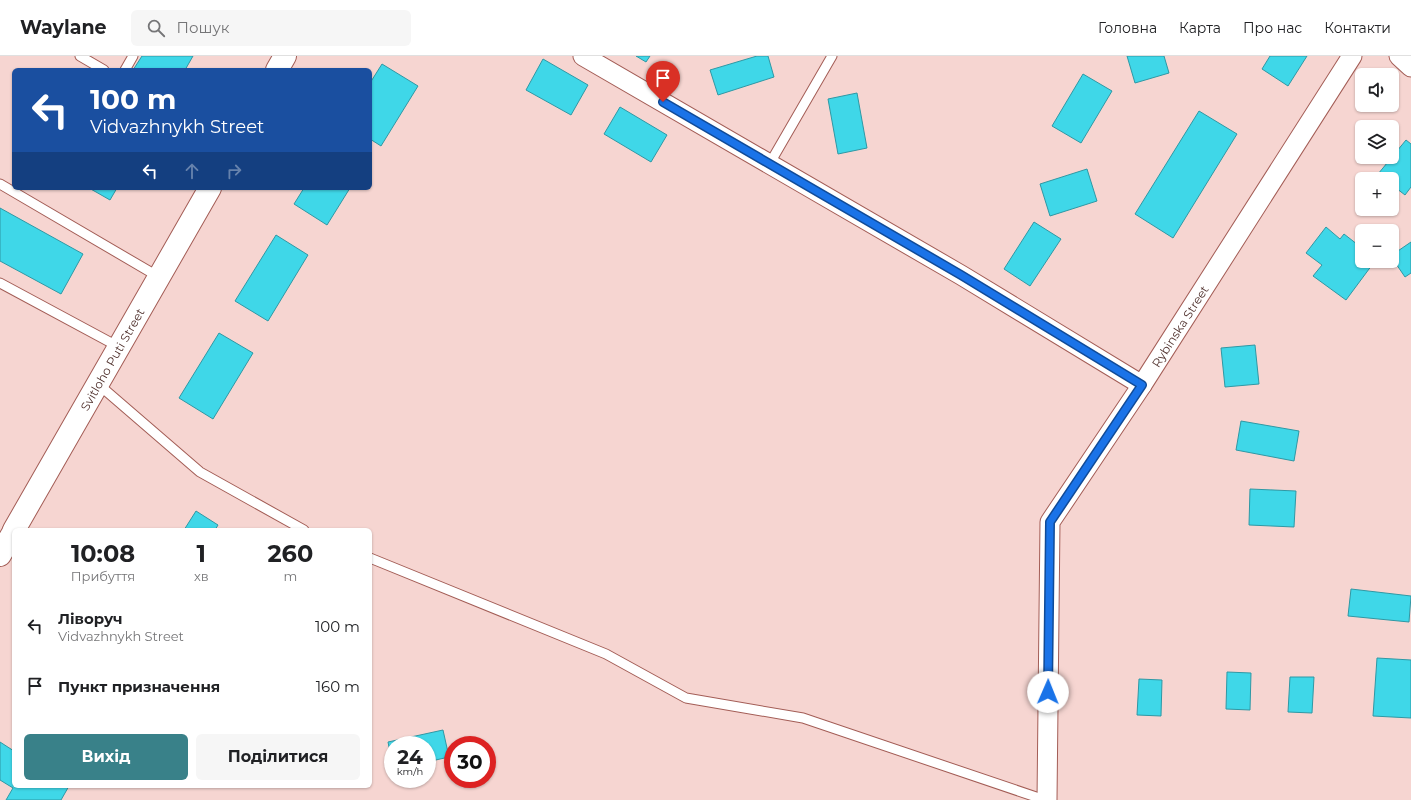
<!DOCTYPE html>
<html lang="uk">
<meta charset="utf-8">
<style>
:root{--surface:#fff;--page:#f6f6f6;--text:#202124;--muted:#757577;--line:#e0e0e0;--accent:#398189}
body{margin:0;font-family:Montserrat,sans-serif;background:var(--page);color:var(--text);height:100vh;display:flex;flex-direction:column;font-size:15px;white-space:nowrap}
*{box-sizing:border-box;margin:0}
p{font-size:13px;color:var(--muted)}
.icon{flex:none;width:22px;height:22px;fill:none;stroke:currentColor;stroke-width:2;stroke-linecap:round;stroke-linejoin:round}
.map{position:relative;flex:1;overflow:hidden}
.side{position:absolute;left:12px;top:472px;width:360px;height:260px;display:flex;flex-direction:column;background:var(--surface);border-radius:6px;box-shadow:0 1px 3px #0004}
.side>*{flex:none}
.hud{position:absolute;left:12px;top:12px;width:360px;height:122px;border-radius:6px;box-shadow:0 1px 3px #0004;background:#1a4fa0;color:#fff;overflow:hidden}
.controls{position:absolute;left:1355px;top:12px;display:grid;gap:8px}
.controls a{display:grid;place-items:center;width:44px;height:44px;border-radius:6px;background:var(--surface);box-shadow:0 1px 3px #0004;font-size:20px}
.speed{position:absolute;left:384px;top:680px;display:flex;gap:8px;font-size:20px;font-weight:700;text-align:center}
.speed>*{display:grid;place-content:center;width:52px;height:52px;border-radius:50%;background:var(--surface);box-shadow:0 1px 3px #0004;line-height:1}
.speed small{font-size:10px;font-weight:400}
.speed .limit{border:6px solid #d22;background:#fff;color:#111}
.pin{position:absolute;display:grid;place-items:center;width:34px;height:34px;color:#fff;margin:-41px -17px;border-radius:50% 50% 50% 0;rotate:-45deg;box-shadow:0 0 4px #0007}
.pin .icon{rotate:45deg}
.me{position:absolute;width:44px;margin:-22px;rotate:1deg;stroke-linejoin:round;filter:drop-shadow(0 0 3px #0008)}
.turn{display:flex;align-items:center;gap:14px;height:84px;padding:0 12px;font-size:18px}
.turn .icon{width:52px;height:52px;stroke-width:2.5}
.turn b{display:block;font-size:28px;line-height:34px}
.lanes{display:flex;align-items:center;height:38px;padding:0 12px;background:#0003;justify-content:center;gap:20px;direction:ltr}
.lanes .off{opacity:.35}
.eta{display:flex;justify-content:space-evenly;align-items:center;height:68px;text-align:center}
.eta b{font-size:24px;font-weight:700;line-height:28px}
.cta{display:flex;gap:8px;margin-top:auto;padding:8px 12px}
.cta a{flex:1;height:46px;border-radius:6px;background:var(--accent);color:#fff;font-size:16px;font-weight:700;line-height:46px;text-align:center}
.cta a+a{background:var(--page);color:var(--text)}
ul{padding:0;list-style:none}
li{display:flex;align-items:center;gap:12px;height:60px;padding:0 12px}
li div{flex:1}
li b{display:block;font-size:15px}
li em{font-style:normal}
header{display:flex;align-items:center;gap:24px;box-sizing:border-box;height:56px;padding:0 20px;background:var(--surface);border-bottom:1px solid var(--line)}
header strong{font-size:19px}
nav{display:flex;gap:22px;margin-inline-start:auto;font-size:14px}
.search{width:280px;height:36px;background:var(--page);display:flex;align-items:center;gap:10px;box-sizing:border-box;padding:0 14px;border-radius:6px;color:var(--muted);font-size:15px}
.map>svg:first-child{display:block}
.building{fill:#3fd7e8;stroke:#2f98a4}
.lines{fill:none;stroke-linecap:round;stroke-linejoin:round}
.service-casing{stroke:#a35d56;stroke-width:11}
.minor-casing{stroke:#a35d56;stroke-width:21}
.secondary-casing{stroke:#a35d56;stroke-width:24}
.service{stroke:#fff;stroke-width:9}
.minor{stroke:#fff;stroke-width:19}
.secondary{stroke:#fff;stroke-width:22}
.route-casing{stroke:#114b97;stroke-width:10}
.route{stroke:#1a73e8;stroke-width:7}
.labels{text-anchor:middle;dominant-baseline:central;stroke-width:3.5;stroke-linejoin:round;paint-order:stroke}
.street-label{font-size:12px;fill:#4f302c;stroke:#f8e7e5}
</style>
<header>
<strong>Waylane</strong>
<div class="search"><svg class="icon" aria-label="search" viewBox="0 0 24 24"><circle cx="10" cy="10" r="6"/><path d="M15 15l6 6"/></svg>Пошук</div>
<nav><a>Головна</a><a>Карта</a><a>Про нас</a><a>Контакти</a></nav>
</header>
<div class="map">
<svg width="1411" height="744" viewBox="0 0 1411 744">
<rect width="100%" height="100%" fill="#f6d5d1"/>
<path class="building" d="M142 0H193L185 14H133Z
M636 0H650L646 6Z
M757 0H768L774 21 718 39 710 14Z
M1127 0H1164L1169 17 1135 27Z
M1270 0H1307L1288 30 1262 13Z
M543 3 588 29 571 59 526 34Z
M382 8 418 30 381 90 370 83V27Z
M1083 18 1112 35 1081 87 1052 70Z
M857 37 867 92 838 98 828 43Z
M620 51 667 79 651 106 604 78Z
M1199 55 1237 78 1173 182 1135 158Z
M1406 84 1411 88V131L1405 139 1392 129V123H1384L1378 118Z
M1087 113 1097 145 1050 160 1040 128Z
M89 132H117L110 144Z
M304 132H350L327 169 294 148Z
M0 152 83 198 61 238 0 205Z
M1034 166 1061 183 1030 230 1004 213Z
M1326 171 1340 183 1344 178 1362 192V205H1375L1346 244 1313 220 1322 209 1306 197Z
M276 179 308 199 268 265 235 245Z
M1411 186V217L1405 221 1392 202V199Z
M219 277 253 297 213 363 179 342Z
M1255 289 1259 328 1225 331 1221 292Z
M1241 365 1299 375 1294 405 1236 394Z
M1250 433 1296 435 1294 471 1249 469Z
M196 455 218 469 215 474H184Z
M1351 533 1411 540 1409 566 1348 560Z
M1377 602 1411 604V662L1373 660Z
M1227 616 1251 617 1250 654 1226 653Z
M1290 621H1314L1312 657 1288 656Z
M1139 623 1162 624 1161 660 1137 659Z
M443 674 449 701 427 706V689H393V711L388 686Z
M0 686 14 695V730H69L61 744H6L13 732 0 724Z"/>
<g class="lines">
<defs>
<path id="service" d="M80 0 104 14
M125 14 133 0
M770 107 832 0
M0 128 159 221
M0 227 119 291
M98 328 200 416 304 474
M370 502 606 598 686 642 803 662 1045 744"/>
<g id="minor">
<path d="M583 0 961 219 1142 329"/>
<path d="M1399 0 1411 11"/>
<path id="s1" d="M1047 744 1050 466 1142 329 1352 0"/>
</g>
<g id="secondary">
<path d="M277 14 285 0"/>
<path id="s2" d="M14 474 210 132"/>
<path d="M0 499 14 475"/>
</g>
</defs>
<use href="#service" class="service-casing"/>
<use href="#minor" class="minor-casing"/>
<use href="#secondary" class="secondary-casing"/>
<use href="#service" class="service"/>
<use href="#minor" class="minor"/>
<use href="#secondary" class="secondary"/>
</g>
<g class="lines">
<defs>
<path id="route" d="M663 46 961 219 1142 329 1050 466 1048 636"/>
</defs>
<use href="#route" class="route-casing"/>
<use href="#route" class="route"/>
</g>
<g class="labels">
<g class="street-label">
<text stroke="none"><textPath href="#s1" startOffset="513">Rybinska Street</textPath></text>
<text stroke="none"><textPath href="#s2" startOffset="197">Svitloho Puti Street</textPath></text>
</g>
</g>
</svg>
<div class="controls">
<a><svg class="icon" aria-label="sound" viewBox="0 0 24 24"><path d="M4 9h4l5-4v14l-5-4H4zM17 9q2 3 0 6"/></svg></a>
<a><svg class="icon" aria-label="layers" viewBox="0 0 24 24"><path d="M12 4l9 5-9 5-9-5zM3 14l9 5 9-5"/></svg></a>
<a>+</a>
<a>−</a>
</div>
<div class="speed"><div>24<small>km/h</small></div><div class="limit">30</div></div>
<div class="pin" style="left:663px;top:46px;background:#d93025"><svg class="icon" aria-label="arrive" viewBox="0 0 24 24"><path d="M6 21V4h12l-3 4 3 4H6"/></svg></div>
<svg class="me" style="left:1048px;top:636px" viewBox="-20 -20 40 40"><circle r="19" fill="#fff"/><path d="M0-13L10 11 0 6-10 11z" fill="#1a73e8"/></svg>
<div class="hud">
<div class="turn"><svg class="icon" aria-label="left" viewBox="0 0 24 24"><path d="M17 20v-9H6M10 6l-5 5 5 5"/></svg><div><b>100 m</b>Vidvazhnykh Street</div></div>
<div class="lanes"><svg class="icon" aria-label="left" viewBox="0 0 24 24"><path d="M17 20v-9H6M10 6l-5 5 5 5"/></svg><svg class="icon off" aria-label="ahead" viewBox="0 0 24 24"><path d="M12 20V5M6 11l6-6 6 6"/></svg><svg class="icon off" aria-label="right" viewBox="0 0 24 24"><path d="M7 20v-9h11M14 6l5 5-5 5"/></svg></div>
</div>
<section class="side">
<div class="eta">
<div><b>10:08</b><p>Прибуття</p></div>
<div><b>1</b><p>хв</p></div>
<div><b>260</b><p>m</p></div>
</div>
<ul>
<li><svg class="icon" aria-label="left" viewBox="0 0 24 24"><path d="M17 20v-9H6M10 6l-5 5 5 5"/></svg><div><b>Ліворуч</b><p>Vidvazhnykh Street</p></div><em>100 m</em></li>
<li><svg class="icon" aria-label="arrive" viewBox="0 0 24 24"><path d="M6 21V4h12l-3 4 3 4H6"/></svg><div><b>Пункт призначення</b></div><em>160 m</em></li>
</ul>
<div class="cta"><a>Вихід</a><a>Поділитися</a></div>
</section>
</div>
